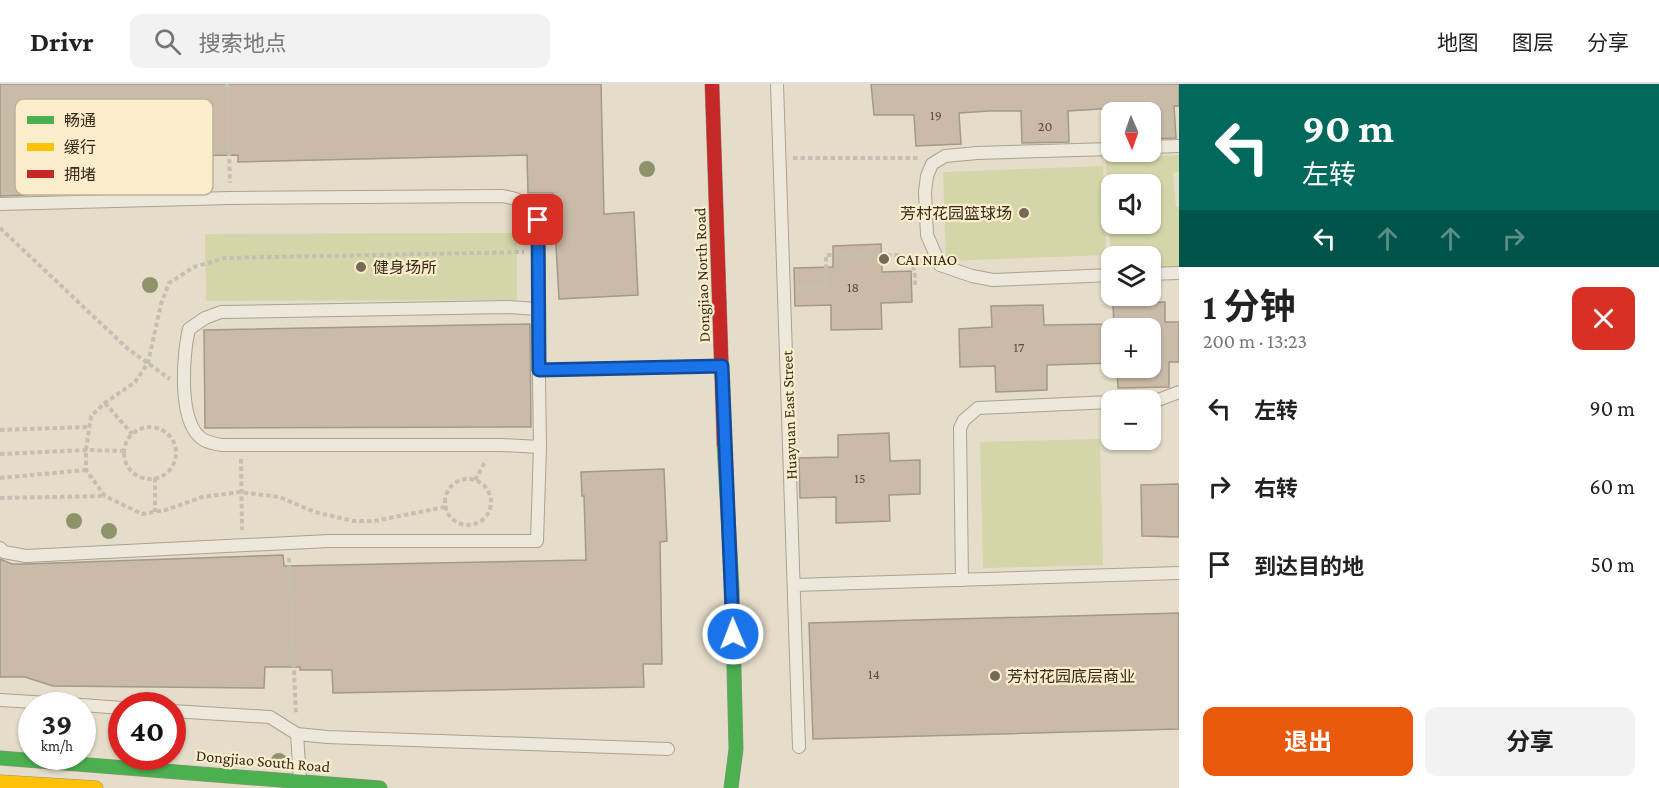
<!DOCTYPE html>
<html lang="zh">
<meta charset="utf-8">
<style>
:root{--surface:#fff;--page:#f2f2f2;--text:#222;--muted:#767676;--line:#e0e0e0;--accent:#ea580c}
body{margin:0;font-family:"Crimson Pro","Noto Sans SC",serif;background:var(--page);color:var(--text);height:100vh;display:flex;flex-direction:column;font-size:22px;white-space:nowrap}
*{box-sizing:border-box;margin:0}
p{font-size:20px;color:var(--muted)}
.icon{flex:none;width:33px;height:33px;fill:none;stroke:currentColor;stroke-width:2;stroke-linecap:round;stroke-linejoin:round}
.map{position:relative;flex:1;overflow:hidden}
.side{display:flex;flex-direction:column;background:var(--surface);width:480px}
.side>*{flex:none}
.guide{background:#00695c;color:#fff;overflow:hidden}
.needle{width:39px;rotate:178deg}
.buttons{position:absolute;left:1101px;top:18px;display:grid;gap:12px}
.buttons a{display:grid;place-items:center;width:60px;height:60px;border-radius:12px;background:var(--surface);box-shadow:0 2px 4px #0004;font-size:30px}
.speed{position:absolute;left:18px;top:608px;display:flex;gap:12px;font-size:30px;font-weight:700;text-align:center}
.speed>*{display:grid;place-content:center;width:78px;height:78px;border-radius:50%;background:var(--surface);box-shadow:0 2px 4px #0004;line-height:1}
.speed small{font-size:15px;font-weight:400}
.speed .limit{border:9px solid #d22;background:#fff;color:#111}
.pin{position:absolute;display:grid;place-items:center;width:51px;height:51px;color:#fff;margin:-26px;border-radius:12px;box-shadow:0 3px 9px #0006}
.me{position:absolute;width:66px;margin:-33px;rotate:359deg;stroke-linejoin:round;filter:drop-shadow(0 0 4px #0008)}
.turn{display:flex;align-items:center;gap:21px;height:126px;padding:0 24px;font-size:27px}
.turn .icon{width:78px;height:78px;stroke-width:2.5}
.turn b{display:block;font-size:42px;line-height:51px}
.lanes{display:flex;align-items:center;height:57px;padding:0 24px;background:#0003;justify-content:center;gap:30px;direction:ltr}
.lanes .off{opacity:.35}
.round{display:grid;place-items:center;flex:none;width:63px;height:63px;border-radius:12px;background:var(--page)}
.headline{display:flex;align-items:center;justify-content:space-between;height:102px;padding:0 24px}
h1{font-size:36px;font-weight:700;line-height:45px}
.cta{display:flex;gap:12px;margin-top:auto;padding:12px 24px}
.cta a{flex:1;height:69px;border-radius:12px;background:var(--accent);color:#fff;font-size:24px;font-weight:700;line-height:69px;text-align:center}
.cta a+a{background:var(--page);color:var(--text)}
ul{padding:0;list-style:none}
li{display:flex;align-items:center;gap:18px;height:78px;padding:0 24px}
li div{flex:1}
li b{display:block;font-size:22px}
li em{font-style:normal}
header{display:flex;align-items:center;gap:36px;box-sizing:border-box;height:84px;padding:0 30px;background:var(--surface);border-bottom:2px solid var(--line)}
header strong{font-size:28px}
nav{display:flex;gap:33px;margin-inline-start:auto;font-size:21px}
.search{width:420px;height:54px;background:var(--page);display:flex;align-items:center;gap:15px;box-sizing:border-box;padding:0 21px;border-radius:12px;color:var(--muted);font-size:22px}
main{display:flex;flex:1;min-height:0}
.map>svg:first-child{display:block}
.green{fill:#d4d6a9;fill-rule:evenodd}
.building{fill:#cabba9;stroke:#a59888;stroke-width:1.5}
.lines{fill:none;stroke-linecap:round;stroke-linejoin:round}
.lane-casing{stroke:#aaa293;stroke-width:14}
.fast-casing{stroke:#999183;stroke-width:15}
.slow-casing{stroke:#999183;stroke-width:15}
.jam-casing{stroke:#999183;stroke-width:15}
.path{stroke:#c5beb2;stroke-width:4;stroke-dasharray:4.5 3;stroke-linecap:butt}
.lane{stroke:#ede8db;stroke-width:12}
.fast{stroke:#4caf50;stroke-width:14}
.slow{stroke:#ffc107;stroke-width:14}
.jam{stroke:#c62828;stroke-width:14}
.tree{fill:#8e936c}
.route-casing{stroke:#114b97;stroke-width:15}
.route{stroke:#1a73e8;stroke-width:10}
.poi-dot{fill:#756957;stroke:#f9edcc;stroke-width:2}
.labels{text-anchor:middle;dominant-baseline:central;stroke-width:4.5;stroke-linejoin:round;paint-order:stroke}
.number-label{font-size:14px;fill:#5d4e3e}
.poi-label{font-size:16px;fill:#392a1a;stroke:#f9edcc;text-anchor:start}
.street-label{font-size:16px;fill:#392a1a;stroke:#f9edcc}
.key{fill:#f9edcc;stroke:#bfb297;stroke-width:1.5}
.key-label{font-size:16px;fill:#392a1a}
</style>
<header>
<strong>Drivr</strong>
<div class="search"><svg class="icon" aria-label="search" viewBox="0 0 24 24"><circle cx="10" cy="10" r="6"/><path d="M15 15l6 6"/></svg>搜索地点</div>
<nav><a>地图</a><a>图层</a><a>分享</a></nav>
</header>
<main>
<div class="map">
<svg width="1179" height="704" viewBox="0 0 1179 704">
<rect width="100%" height="100%" fill="#e5ddc9"/>
<path class="green" d="M1179 71V88L1173 89 1176 123H1179V185L1151 186 1150 172H1112L1111 177 1106 74ZM1112 100H1150V140H1112Z
M1103 82 1106 171 946 177 943 88Z
M517 149V216L206 217 205 150Z
M1100 355 1103 481 983 484 980 358Z"/>
<path class="building" d="M0 0H601L604 130 634 128 638 211 559 215 553 109H528L527 71 238 78V71L28 74V111L0 112Z
M871 0H1179V22H1174L1176 54 1150 55V28H1131V23L1068 27 1069 58 1022 59 1021 27H990L959 29 961 60 916 62 914 31H874Z
M881 160 882 188 911 187 912 218 881 219 882 245 831 246V221L795 222 794 184 833 183V162Z
M1165 218V238H1179V278H1169V303L1118 304 1117 284H1150V244H1114L1113 219Z
M1043 221 1044 241 1112 240V279L1047 281V306L996 308 995 282 960 283 959 245 992 243 991 222Z
M530 240 531 343 205 344 204 246Z
M889 349 890 377 920 376V410L889 411 890 437 836 439V413L800 414 799 374 838 373V351Z
M664 385 667 457 660 458 662 580H643L644 603 333 609 332 586H300V583H265L264 604 53 602 25 593H0V475L12 480H26L283 471 284 482 586 476 584 412H582L581 388Z
M1179 400V453L1142 452 1141 401Z
M1179 529V645L813 655 809 539Z"/>
<g class="lines">
<defs>
<path id="lane" d="M777 0 799 663
M1150 63 1179 62
M1112 65 977 69 945 72 932 80 927 92 925 108 927 151 940 181 972 192 993 196 1112 191
M0 120 230 114 502 112C521 115 529 119 538 136V225L508 223 221 228 205 234 189 245C183 270 177 341 204 356 209 359 216 360 222 361H501L540 363 537 457H329L26 472 4 468 0 464
M1150 190 1179 189
M538 225 540 363
M539 286 721 282
M1144 316H1158L1179 308
M962 496 960 344 964 336 978 324 1112 318
M794 501 1179 489
M0 616 81 621
M82 621 122 624
M172 627 270 633 297 650 300 696
M297 650 327 653 668 665"/>
<path id="fast" d="M724 360 732 504 736 665 731 704
M0 674 380 704"/>
<path id="slow" d="M0 698 96 704"/>
<path id="jam" d="M712 0 724 360"/>
</defs>
<use href="#lane" class="lane-casing"/>
<use href="#fast" class="fast-casing"/>
<use href="#slow" class="slow-casing"/>
<use href="#jam" class="jam-casing"/>
<path class="path" d="M227 0 230 99
M793 74H918
M0 144 128 265 170 295
M798 204 826 202V171H899C916 178 915 187 915 204
M105 319 132 350
M124 369a26 26 0 1 1 52 0a26 26 0 1 1-52 0Z
M0 346 89 343
M0 370 86 366 124 367
M241 375 242 446
M0 394 86 386
M155 394V428
M445 418a23 23 0 1 1 46 0a23 23 0 1 1-46 0Z
M475 396 486 376
M0 414 104 412
M445 423 374 437H353L315 428 279 413 240 408 202 413 166 426 142 430 105 412 86 386V366L91 332 105 319 135 298 148 279 161 220 169 199 194 183 225 174 524 168
M289 474 296 631"/>
<use href="#lane" class="lane"/>
<use href="#fast" class="fast"/>
<use href="#slow" class="slow"/>
<use href="#jam" class="jam"/>
</g>
<g class="tree">
<circle cx="647" cy="85" r="8"/>
<circle cx="150" cy="201" r="8"/>
<circle cx="74" cy="437" r="8"/>
<circle cx="109" cy="447" r="8"/>
<circle cx="279" cy="677" r="8"/>
</g>
<g class="lines">
<defs>
<path id="route" d="M538 136 539 286 722 282 733 550"/>
</defs>
<use href="#route" class="route-casing"/>
<use href="#route" class="route"/>
</g>
<g class="poi-dot">
<circle cx="1024" cy="129" r="6"/>
<circle cx="884" cy="175" r="6"/>
<circle cx="361" cy="183" r="6"/>
<circle cx="995" cy="592" r="6"/>
</g>
<g class="labels">
<g class="number-label">
<text x="936" y="31">19</text>
<text x="1045" y="42">20</text>
<text x="853" y="203">18</text>
<text x="1019" y="263">17</text>
<text x="860" y="394">15</text>
<text x="874" y="590">14</text>
</g>
<g class="poi-label">
<text x="1012" y="129" text-anchor="end">芳村花园篮球场</text>
<text x="896" y="175">CAI NIAO</text>
<text x="373" y="183">健身场所</text>
<text x="1007" y="592">芳村花园底层商业</text>
</g>
<g class="street-label">
<text transform="translate(702 191) rotate(-92)">Dongjiao North Road</text>
<text transform="translate(789 331) rotate(-92)">Huayuan East Street</text>
<text transform="translate(263 677) rotate(5)">Dongjiao South Road</text>
</g>
</g>
<rect x="15" y="15" width="198" height="96" rx="9" class="key"/>
<rect x="27" y="32" width="27" height="8" fill="#4caf50"/>
<rect x="27" y="59" width="27" height="8" fill="#ffc107"/>
<rect x="27" y="86" width="27" height="8" fill="#c62828"/>
<g class="key-label">
<text x="64" y="42">畅通</text>
<text x="64" y="69">缓行</text>
<text x="64" y="96">拥堵</text>
</g>
</svg>
<div class="buttons">
<a><svg class="needle" viewBox="-14 -14 28 28"><path d="M0-13l5 13h-10z" fill="#e53935"/><path d="M0 13l5-13h-10z" fill="#767676"/></svg></a>
<a><svg class="icon" aria-label="sound" viewBox="0 0 24 24"><path d="M4 9h4l5-4v14l-5-4H4zM17 9q2 3 0 6"/></svg></a>
<a><svg class="icon" aria-label="layers" viewBox="0 0 24 24"><path d="M12 4l9 5-9 5-9-5zM3 14l9 5 9-5"/></svg></a>
<a>+</a>
<a>−</a>
</div>
<div class="speed"><div>39<small>km/h</small></div><div class="limit">40</div></div>
<div class="pin" style="left:538px;top:136px;background:#d93025"><svg class="icon" aria-label="arrive" viewBox="0 0 24 24"><path d="M6 21V4h12l-3 4 3 4H6"/></svg></div>
<svg class="me" style="left:733px;top:550px" viewBox="-20 -20 40 40"><circle r="17" fill="#1a73e8" stroke="#fff" stroke-width="3"/><path d="M0-11L8 9 0 5-8 9z" fill="#fff"/></svg>
</div>
<section class="side">
<div class="guide">
<div class="turn"><svg class="icon" aria-label="left" viewBox="0 0 24 24"><path d="M17 20v-9H6M10 6l-5 5 5 5"/></svg><div><b>90 m</b>左转</div></div>
<div class="lanes"><svg class="icon" aria-label="left" viewBox="0 0 24 24"><path d="M17 20v-9H6M10 6l-5 5 5 5"/></svg><svg class="icon off" aria-label="ahead" viewBox="0 0 24 24"><path d="M12 20V5M6 11l6-6 6 6"/></svg><svg class="icon off" aria-label="ahead" viewBox="0 0 24 24"><path d="M12 20V5M6 11l6-6 6 6"/></svg><svg class="icon off" aria-label="right" viewBox="0 0 24 24"><path d="M7 20v-9h11M14 6l5 5-5 5"/></svg></div>
</div>
<div class="headline"><div><h1>1 分钟</h1><p>200 m · 13:23</p></div><a class="round" style="background:#d93025;color:#fff"><svg class="icon" aria-label="close" viewBox="0 0 24 24"><path d="M6 6l12 12M18 6L6 18"/></svg></a></div>
<ul>
<li><svg class="icon" aria-label="left" viewBox="0 0 24 24"><path d="M17 20v-9H6M10 6l-5 5 5 5"/></svg><div><b>左转</b></div><em>90 m</em></li>
<li><svg class="icon" aria-label="right" viewBox="0 0 24 24"><path d="M7 20v-9h11M14 6l5 5-5 5"/></svg><div><b>右转</b></div><em>60 m</em></li>
<li><svg class="icon" aria-label="arrive" viewBox="0 0 24 24"><path d="M6 21V4h12l-3 4 3 4H6"/></svg><div><b>到达目的地</b></div><em>50 m</em></li>
</ul>
<div class="cta"><a>退出</a><a>分享</a></div>
</section>
</main>
